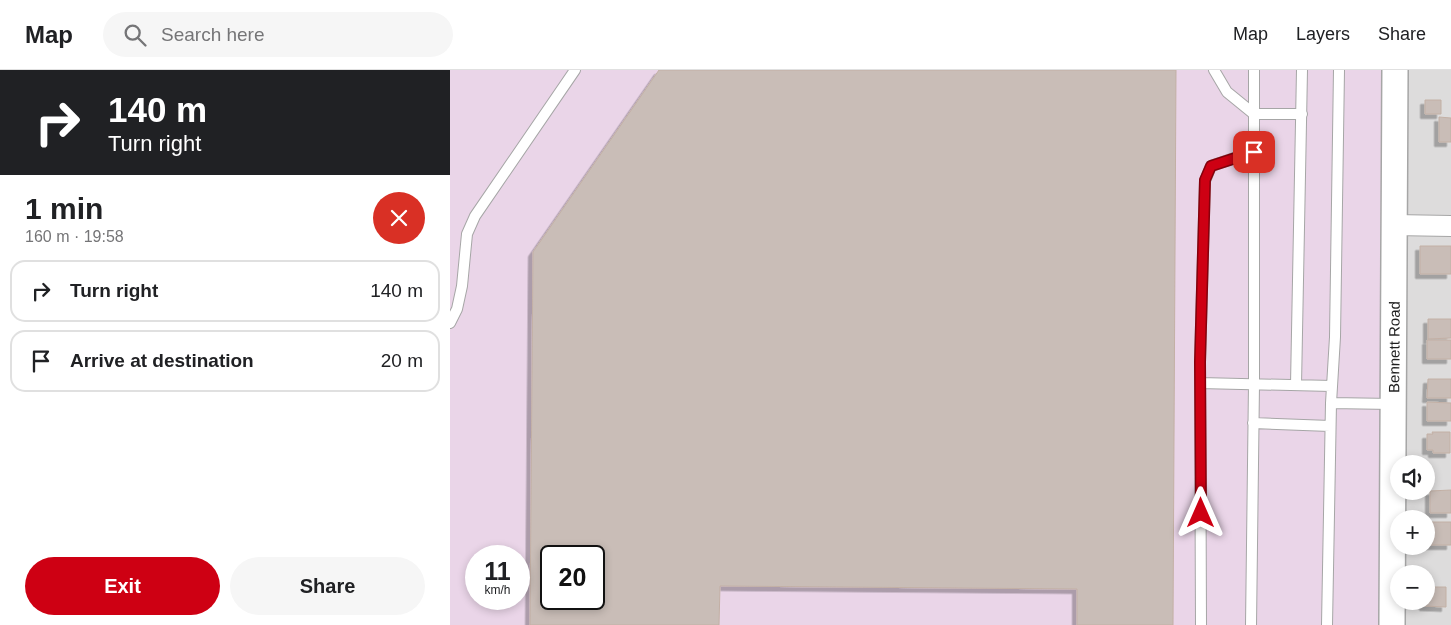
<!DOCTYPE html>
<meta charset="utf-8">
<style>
:root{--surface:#fff;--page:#f6f6f6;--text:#202124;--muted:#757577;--line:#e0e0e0;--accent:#ce0013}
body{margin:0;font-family:Arial,sans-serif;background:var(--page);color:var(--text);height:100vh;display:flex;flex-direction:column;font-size:19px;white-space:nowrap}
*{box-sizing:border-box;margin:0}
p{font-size:16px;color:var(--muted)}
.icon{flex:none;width:28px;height:28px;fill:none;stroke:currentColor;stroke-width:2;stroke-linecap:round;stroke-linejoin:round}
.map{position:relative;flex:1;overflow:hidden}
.panel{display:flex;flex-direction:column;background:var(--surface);width:450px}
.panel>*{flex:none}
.guide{background:#202124;color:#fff;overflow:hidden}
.tools{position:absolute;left:940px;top:385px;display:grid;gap:10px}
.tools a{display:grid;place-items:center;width:45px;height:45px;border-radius:50%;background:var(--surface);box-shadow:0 2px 8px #0003;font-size:25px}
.speed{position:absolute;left:15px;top:475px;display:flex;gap:10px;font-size:25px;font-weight:700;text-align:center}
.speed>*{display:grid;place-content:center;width:65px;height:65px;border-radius:50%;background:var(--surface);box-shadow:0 2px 8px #0003;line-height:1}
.speed small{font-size:12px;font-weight:400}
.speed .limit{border:2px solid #111;border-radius:8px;background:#fff;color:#111}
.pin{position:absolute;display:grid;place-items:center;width:42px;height:42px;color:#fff;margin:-21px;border-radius:10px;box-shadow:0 2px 8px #0006}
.me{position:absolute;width:55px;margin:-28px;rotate:0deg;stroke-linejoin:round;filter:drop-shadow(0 0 4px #0008)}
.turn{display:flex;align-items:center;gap:18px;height:105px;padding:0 25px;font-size:22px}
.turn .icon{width:65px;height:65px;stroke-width:2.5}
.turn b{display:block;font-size:35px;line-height:42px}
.round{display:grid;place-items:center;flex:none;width:52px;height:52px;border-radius:26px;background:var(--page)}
.summary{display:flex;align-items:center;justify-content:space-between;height:85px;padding:0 25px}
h1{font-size:30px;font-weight:700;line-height:38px}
.cta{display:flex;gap:10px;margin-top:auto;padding:10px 25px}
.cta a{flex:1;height:58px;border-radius:30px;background:var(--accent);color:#fff;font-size:20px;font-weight:700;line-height:58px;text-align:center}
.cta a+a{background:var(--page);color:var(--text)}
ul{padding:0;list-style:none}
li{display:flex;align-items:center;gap:15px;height:62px;margin:0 10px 8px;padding:0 15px;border:2px solid var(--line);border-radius:15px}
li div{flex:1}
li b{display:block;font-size:19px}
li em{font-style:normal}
header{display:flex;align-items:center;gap:30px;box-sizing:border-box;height:70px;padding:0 25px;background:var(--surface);border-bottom:1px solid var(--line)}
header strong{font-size:24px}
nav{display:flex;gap:28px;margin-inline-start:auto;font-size:18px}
.search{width:350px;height:45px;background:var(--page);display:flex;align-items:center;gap:12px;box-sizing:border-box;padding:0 18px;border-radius:28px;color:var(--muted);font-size:19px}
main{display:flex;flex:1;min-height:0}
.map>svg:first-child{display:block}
.residential{fill:#dddcdc;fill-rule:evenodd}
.industrial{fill:#ead5e8;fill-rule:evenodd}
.building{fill:#c9bdb7;stroke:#c3b0a5;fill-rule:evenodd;filter:url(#shadow)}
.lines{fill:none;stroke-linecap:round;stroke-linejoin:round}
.service-casing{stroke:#a6a6a6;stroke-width:12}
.minor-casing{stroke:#a6a6a6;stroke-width:22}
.tertiary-casing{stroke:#a6a6a6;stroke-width:28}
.service{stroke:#fff;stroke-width:10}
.minor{stroke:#fff;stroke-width:20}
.tertiary{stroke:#fff;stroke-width:25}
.route-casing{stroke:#86000c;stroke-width:12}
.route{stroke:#ce0013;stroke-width:9}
.labels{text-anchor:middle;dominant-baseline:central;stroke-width:4.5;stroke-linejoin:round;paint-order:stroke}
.street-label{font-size:15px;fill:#1f1f1f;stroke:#fff}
</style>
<header>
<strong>Map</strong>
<div class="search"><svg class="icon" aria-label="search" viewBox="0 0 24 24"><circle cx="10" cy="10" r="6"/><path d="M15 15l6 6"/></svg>Search here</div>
<nav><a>Map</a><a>Layers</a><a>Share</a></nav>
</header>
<main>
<section class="panel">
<div class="guide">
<div class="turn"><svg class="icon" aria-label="right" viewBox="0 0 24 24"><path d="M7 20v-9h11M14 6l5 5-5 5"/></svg><div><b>140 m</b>Turn right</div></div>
</div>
<div class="summary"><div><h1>1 min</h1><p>160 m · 19:58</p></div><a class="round" style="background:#d93025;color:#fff"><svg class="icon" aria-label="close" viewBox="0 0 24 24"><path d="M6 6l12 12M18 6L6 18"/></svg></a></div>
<ul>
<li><svg class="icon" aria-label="right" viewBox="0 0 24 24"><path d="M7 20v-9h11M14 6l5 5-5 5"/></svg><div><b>Turn right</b></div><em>140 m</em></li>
<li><svg class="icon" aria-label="arrive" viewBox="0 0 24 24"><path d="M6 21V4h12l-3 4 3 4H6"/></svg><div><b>Arrive at destination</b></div><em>20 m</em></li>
</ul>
<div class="cta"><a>Exit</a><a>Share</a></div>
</section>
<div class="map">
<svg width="1001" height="555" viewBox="0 0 1001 555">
<defs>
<filter id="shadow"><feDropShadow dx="-4.5" dy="4.5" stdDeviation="0" flood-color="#0004"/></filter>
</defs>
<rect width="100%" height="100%" fill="#f0ebe4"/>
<path class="residential" d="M930 0H1001V555H926ZM949 394H976V421H949ZM949 449H976V476H949ZM949 504H976V531H949Z"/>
<path class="industrial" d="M0 0H932L929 555H0ZM26 486H69V529H26ZM101 486H144V529H101Z"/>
<path class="building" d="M209 0H726L723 555H627V519L270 516 269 555H80L83 182ZM101 486H144V529H101Z
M975 30H991V44H975Z
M989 47 1001 48V72H989Z
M970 176H1001V204H970Z
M978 249H1001V268L978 269Z
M977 270H1001V289H977Z
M978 309H1001V328H977Z
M977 332 1001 333V351H977Z
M982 362H1000V383H983V380H977V364H983Z
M1001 420V443H980V421Z
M976 452H1001V475H976Z
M976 517H996V537L974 536V531H976Z"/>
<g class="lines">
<defs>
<path id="service" d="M764 0 777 22 804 44H852
M0 253 7 239 12 216 17 164 25 146 125 0
M750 313 882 316
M846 315 852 0
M881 333 885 267 889 0
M803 353 880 356
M751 555 750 292 755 111 761 96 805 81
M801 555 804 314V0
M877 555 881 333 942 334"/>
<path id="minor" d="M944 155 1001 156"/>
<g id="tertiary">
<path id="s1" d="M942 555 945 0"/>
</g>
</defs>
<use href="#service" class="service-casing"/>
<use href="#minor" class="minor-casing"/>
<use href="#tertiary" class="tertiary-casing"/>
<use href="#service" class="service"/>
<use href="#minor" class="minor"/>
<use href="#tertiary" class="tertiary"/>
</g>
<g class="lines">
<defs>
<path id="route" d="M751 443 750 292 755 110 761 96 804 82"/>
</defs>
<use href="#route" class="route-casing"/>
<use href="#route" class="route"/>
</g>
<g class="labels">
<g class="street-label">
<text stroke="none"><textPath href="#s1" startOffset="278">Bennett Road</textPath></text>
</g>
</g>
</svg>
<div class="tools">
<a><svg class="icon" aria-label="sound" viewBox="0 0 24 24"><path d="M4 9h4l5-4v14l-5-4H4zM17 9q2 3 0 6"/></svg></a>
<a>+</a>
<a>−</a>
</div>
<div class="speed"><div>11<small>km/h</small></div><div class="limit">20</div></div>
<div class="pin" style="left:804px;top:82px;background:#d93025"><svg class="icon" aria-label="arrive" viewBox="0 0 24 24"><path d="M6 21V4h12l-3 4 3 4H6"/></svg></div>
<svg class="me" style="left:751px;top:443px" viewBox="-20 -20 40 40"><path d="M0-17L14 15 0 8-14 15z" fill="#ce0013" stroke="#fff" stroke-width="4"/></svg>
</div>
</main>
